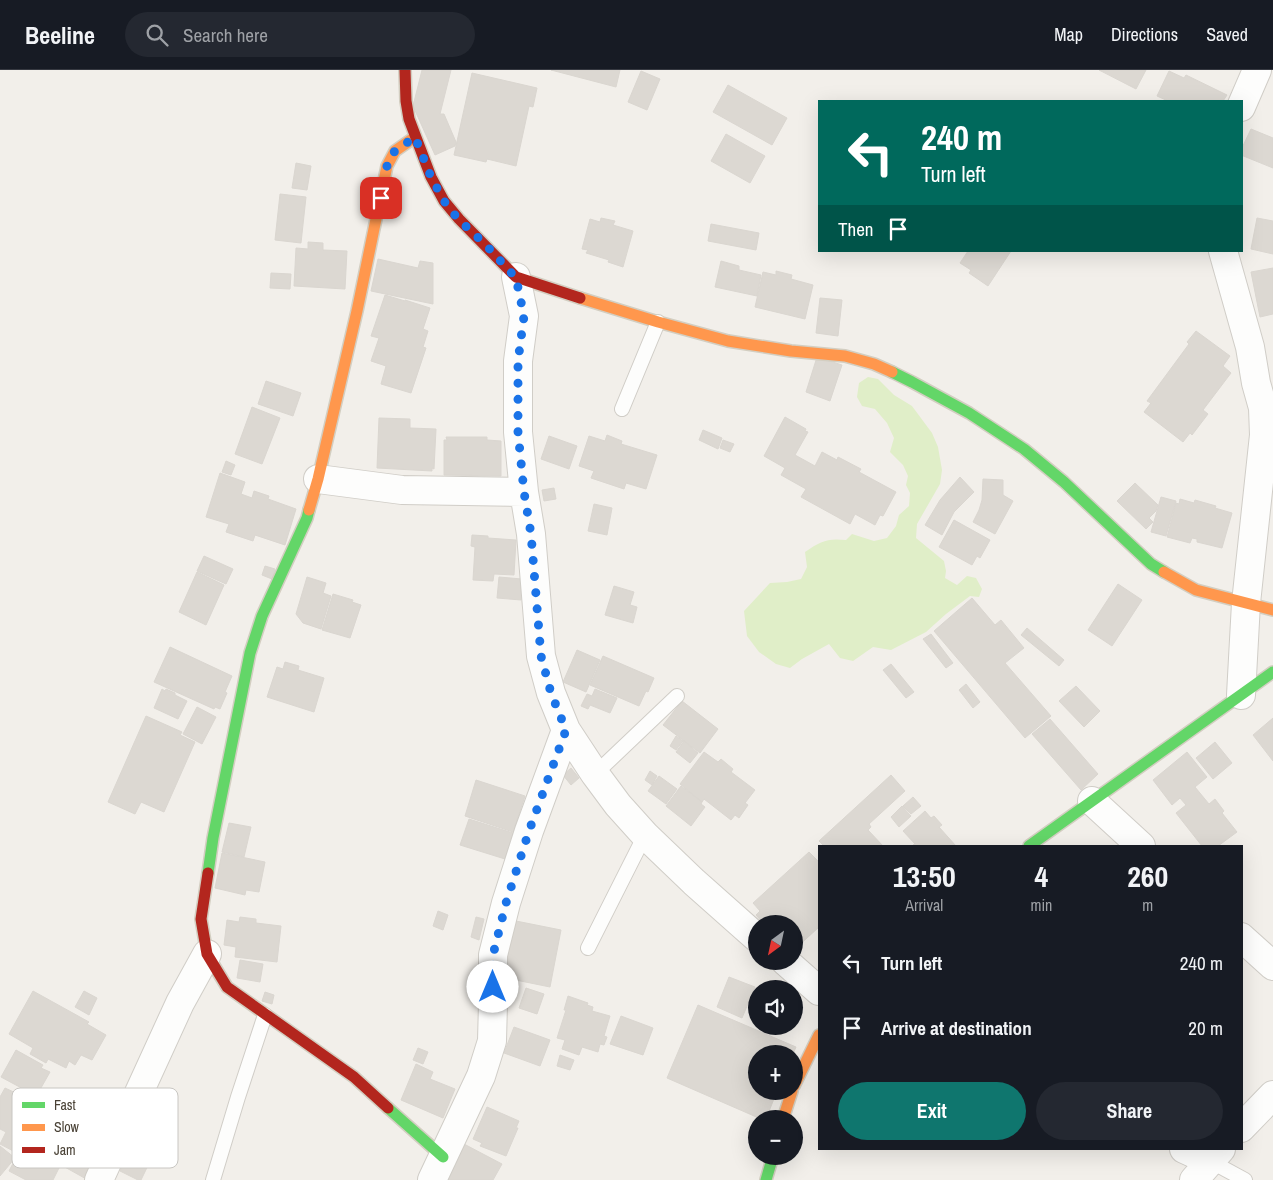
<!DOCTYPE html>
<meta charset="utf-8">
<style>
:root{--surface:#171b24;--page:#242831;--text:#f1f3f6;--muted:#9ea1a6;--line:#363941;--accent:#0f766e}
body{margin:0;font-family:"Archivo Narrow",sans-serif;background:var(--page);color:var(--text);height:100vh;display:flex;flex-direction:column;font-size:19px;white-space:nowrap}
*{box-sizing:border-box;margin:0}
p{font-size:16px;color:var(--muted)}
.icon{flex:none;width:28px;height:28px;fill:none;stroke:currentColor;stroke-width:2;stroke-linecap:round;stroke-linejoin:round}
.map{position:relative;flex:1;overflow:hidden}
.side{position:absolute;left:818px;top:775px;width:425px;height:305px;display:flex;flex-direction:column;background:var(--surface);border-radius:0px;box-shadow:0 5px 20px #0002}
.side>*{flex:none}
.banner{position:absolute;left:818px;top:30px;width:425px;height:152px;border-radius:0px;box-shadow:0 5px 20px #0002;background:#00695c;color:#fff;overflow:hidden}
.needle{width:32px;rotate:213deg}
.tools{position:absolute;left:748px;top:845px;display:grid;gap:10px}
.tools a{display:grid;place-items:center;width:55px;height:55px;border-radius:50%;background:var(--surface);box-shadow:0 5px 20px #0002;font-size:25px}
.pin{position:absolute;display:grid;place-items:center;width:42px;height:42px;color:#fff;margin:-21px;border-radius:10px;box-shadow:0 2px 8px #0006}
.me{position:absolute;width:55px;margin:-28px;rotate:0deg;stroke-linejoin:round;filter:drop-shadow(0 0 4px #0008)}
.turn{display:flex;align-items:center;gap:18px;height:105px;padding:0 20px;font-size:22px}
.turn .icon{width:65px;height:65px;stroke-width:2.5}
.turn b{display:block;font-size:35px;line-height:42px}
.then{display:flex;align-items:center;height:48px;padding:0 20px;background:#0003;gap:10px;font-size:19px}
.eta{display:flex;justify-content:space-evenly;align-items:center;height:85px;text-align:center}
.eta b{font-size:30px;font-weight:700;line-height:35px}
.primary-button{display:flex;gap:10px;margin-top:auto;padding:10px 20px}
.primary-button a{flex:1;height:58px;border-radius:30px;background:var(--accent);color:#fff;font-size:20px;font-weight:700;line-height:58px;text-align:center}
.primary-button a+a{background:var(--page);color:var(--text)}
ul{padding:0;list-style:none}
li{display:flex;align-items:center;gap:15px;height:65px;padding:0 20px}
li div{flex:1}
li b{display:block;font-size:19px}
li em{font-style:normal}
header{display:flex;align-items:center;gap:30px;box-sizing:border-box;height:70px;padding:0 25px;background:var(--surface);border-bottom:1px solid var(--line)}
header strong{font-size:24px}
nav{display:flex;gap:28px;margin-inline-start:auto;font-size:18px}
.search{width:350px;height:45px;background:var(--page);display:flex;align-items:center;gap:12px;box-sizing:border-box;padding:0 18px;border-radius:28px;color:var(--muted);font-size:19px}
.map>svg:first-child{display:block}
.green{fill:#e0eec8}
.building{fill:#dcd8d2;stroke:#dad6d0}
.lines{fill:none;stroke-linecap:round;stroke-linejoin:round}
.lane-casing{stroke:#d0cdc7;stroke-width:16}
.street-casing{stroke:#d0cdc7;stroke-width:30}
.fast-casing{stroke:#d3cec1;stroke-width:14}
.slow-casing{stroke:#d3cec1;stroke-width:14}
.jam-casing{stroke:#d3cec1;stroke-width:14}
.lane{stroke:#fdfdfc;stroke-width:14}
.street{stroke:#fdfdfc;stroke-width:28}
.fast{stroke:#63d668;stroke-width:11}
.slow{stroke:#ff974d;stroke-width:11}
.jam{stroke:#b3261e;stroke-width:11}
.route{stroke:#1a73e8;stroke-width:9;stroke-dasharray:0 16.2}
.key{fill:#fff;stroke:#c8c6c2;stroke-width:1}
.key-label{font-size:14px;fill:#494135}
</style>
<header>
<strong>Beeline</strong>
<div class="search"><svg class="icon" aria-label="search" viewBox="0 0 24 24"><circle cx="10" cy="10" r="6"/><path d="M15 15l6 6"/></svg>Search here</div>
<nav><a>Map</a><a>Directions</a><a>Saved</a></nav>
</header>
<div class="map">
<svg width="1273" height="1110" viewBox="0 0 1273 1110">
<rect width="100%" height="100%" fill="#f2efea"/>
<path class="green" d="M868 307 878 309 894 325 912 336 932 363 938 377 942 400 940 414 917 454 916 468 944 491 946 501 945 508 957 515 967 506 976 508 982 519 979 527 970 526 946 544 926 562 891 580 873 577 853 591 840 588 829 574 802 589 790 598 776 594 759 582 747 566 744 541 770 513 787 512 801 509 807 497 805 482C821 471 827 468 846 470L852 464 874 471 887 468 896 456 899 445 909 436 910 423 906 415 908 406 903 395 890 382 894 368 887 353 875 339 862 336 857 327 859 313Z"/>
<path class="building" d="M422 0H451L440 44H444L456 72 455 76 435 85 413 36Z
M551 0H620L616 17Z
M1099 0H1146L1136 19Z
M641 1 660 9 647 40 628 32Z
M1169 1 1184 8 1186 5 1227 25 1223 31H1168L1157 26Z
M472 3 537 18 533 37 529 36 516 96 487 89 486 92 454 85Z
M728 15 787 48 772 75 713 42Z
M1251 59 1273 68V98L1241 85V80Z
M726 64 765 86 750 113 711 91Z
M296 93 311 96 307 120 292 118Z
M280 124 306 127 301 173 275 170Z
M601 148 615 151 613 155 633 161 623 197 608 192 609 190 586 183 588 180 582 179 590 149 600 152Z
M1257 148 1273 151V184L1251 179Z
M711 154 759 163 756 180 708 171Z
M308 172 323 173V180L347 181 345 219 294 216 296 178 308 179Z
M968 181H1011L988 216 969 203 971 200 960 193Z
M378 189 418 198 420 191 433 193V234L371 221Z
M721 191 739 196V200L761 205 757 226 715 217Z
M1273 198V244L1260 247 1251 202Z
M776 201 792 205 791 209 813 215 805 249 755 237 763 202 776 205Z
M271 203 291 204 290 219 270 218Z
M385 225 405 231V230L430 238 423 259 428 261 423 277 426 278 411 323 381 314 386 296 371 291 379 268 371 266Z
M820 228 842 230 838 266 816 263Z
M1196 261 1230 286 1223 296 1231 303 1203 340 1208 344 1192 365 1190 363 1183 372 1144 342 1151 333 1147 331 1189 274 1187 272Z
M817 287 842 295 830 331 806 322Z
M266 311 301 323 293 346 258 334Z
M252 337 280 348 262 394 235 384Z
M785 347 806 359 805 361 808 362 795 385 815 396 822 382 837 390 838 387 861 399 859 402 896 422 883 446 880 445 875 455 855 444 850 454 801 427 806 419 781 405 785 398 764 386Z
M379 348 410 349V358L436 359 434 399 432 398V401L377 398Z
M703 360 722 368 718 379 699 370Z
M607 365 622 371 621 374 657 385 646 419 626 413 624 419 591 408 594 401 579 396 589 366 605 371Z
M549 366 577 376 569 399 541 389Z
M446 367H487V370L501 371V406L444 405V370H447Z
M723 370 734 374 730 382 720 378Z
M226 391 235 395 231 405 222 402Z
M220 403 245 412 241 424 252 428 254 421 269 426 268 429 296 439 285 475 255 465 253 471 226 462 229 454 206 447Z
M960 407 974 422 954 442 942 465 925 455 940 430Z
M983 409 1003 410V425L1013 431 995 464 973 452 979 440 982 430Z
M1135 413 1158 435 1156 441 1149 448 1153 452 1146 459 1117 431Z
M554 418 556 429 544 431 542 420Z
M1161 427 1176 431 1166 466 1151 462Z
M1180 429 1194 433 1195 430 1216 436 1215 438 1232 443 1222 478 1197 472V469L1192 468 1190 473 1167 467 1176 433 1179 434Z
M594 434 612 438 607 465 588 461Z
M954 450 990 470 980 488 977 486 972 495 939 477Z
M472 465 488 466V468L516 470 514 505 494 504 493 511 473 510 475 477 471 476Z
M204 486 233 499 226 514 197 501Z
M265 496 275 499 272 509 262 505Z
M197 502 224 515 206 555 179 542Z
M307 507 326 513 323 523 331 526 321 559 303 553 296 544Z
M499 507 522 509 521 530 497 528Z
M1118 514 1142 530 1112 576 1088 560Z
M614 516 634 522 630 535 637 537 633 553 605 545Z
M333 524 353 530 352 532 361 535 350 568 322 560Z
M972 528 995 555 1001 550 1024 578 1005 593 1051 646 1025 668 934 561Z
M1027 558 1064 590 1059 596 1021 565Z
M931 564 953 593 946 598 923 569Z
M170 577 232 606 225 622 227 623 220 639 215 637 214 639 154 612Z
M577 580 600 590 586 622 563 612Z
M603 586 654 608 648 622 646 621 639 636 590 615Z
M285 592 299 596 298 600 324 608 314 642 267 627 277 597 283 599Z
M891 594 914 622 906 628 883 600Z
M966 614 980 632 973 638 959 620Z
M1076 616 1100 641 1084 657 1059 631Z
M162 619 165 621 166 619 175 623V625L187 631 178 649 154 638Z
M595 619 617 628 610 643 590 635 588 639 581 636 587 624 592 626Z
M682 631 718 659 700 683 663 655Z
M197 637 216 647 202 674 183 664Z
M146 646 182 662 180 665 195 672 164 742 141 732 135 744 108 732Z
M1273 648V691L1253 665Z
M1050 649 1098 704 1081 720 1032 664Z
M676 666 683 671 676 680 670 676Z
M684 671 698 683 690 693 676 682Z
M1215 672 1232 693 1213 709 1196 688Z
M704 682 718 692 721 689 733 699 731 702 755 720 745 733 748 735 739 748 735 745 731 750 704 729 702 732 680 714Z
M1187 682 1207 707 1195 717 1209 734 1215 729 1224 741 1222 743 1237 762 1218 776H1202L1176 743 1186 735 1180 728 1172 735 1153 710Z
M571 698 579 708 571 715 563 705Z
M650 701 657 706 652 715 645 710Z
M891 705 905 721 869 754 871 757 868 760 883 776H824L819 771Z
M659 706 677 719 666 734 648 721Z
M476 710 525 726 513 762 465 746Z
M681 716 702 732 701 734 705 737 691 756 666 736Z
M913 727 921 736 911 744 903 736Z
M902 736 911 746 899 757 891 747Z
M925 741 931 748 934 746 942 755 939 757 956 776H914L913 775 915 774 903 761Z
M469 749 513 763 505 789 460 775Z
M229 753 251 757 244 787 222 782Z
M809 782 819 792V857L794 880V854H764L756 845 760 841 753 833Z
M222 783 265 792 259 822 246 820 245 825 215 818Z
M438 841 448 845 443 860 433 856Z
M240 847 256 849V853L281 856 277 892 235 887 236 877 224 875 227 850 239 852Z
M476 847 484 849 479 870 471 867Z
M511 850 561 860 550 917 506 908 509 894 507 893 509 881 505 880Z
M240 890 263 894 260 912 237 908Z
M729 907 755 917 742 948 717 937Z
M526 918 544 924 537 944 519 938Z
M33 921 89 952 87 954 106 965 92 990 81 985 75 995 69 991 66 998 48 989 46 993 30 984 33 978 9 964Z
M84 921 97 928 89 945 75 937Z
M265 922 274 925 272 934 262 931Z
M568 926 588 933 587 935 593 937 592 941 610 946 604 966 607 967 604 975 600 974 598 982 582 977 579 985 562 979 565 970 557 968 566 940H564Z
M698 935 796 977 793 984H756V1021H777L766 1049H761L667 1008Z
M621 946 653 958 643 985 610 974Z
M514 957 550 970 540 996 504 983Z
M418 978 428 982 423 994 413 990Z
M16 980 43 995 41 998 50 1002 37 1025 28 1019 27 1021 1 1007Z
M560 985 574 990 570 1000 557 996Z
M416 994 433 1002 430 1009 455 1019 443 1048 401 1030Z
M5 1018 18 1024 15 1029 76 1061 83 1047 113 1063 88 1110 54 1091 55 1089 40 1081 34 1092 0 1074 6 1062 0 1059V1027Z
M487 1037 519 1051 516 1058H518L506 1086 480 1076 482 1073 473 1069Z
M134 1071 155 1081 141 1110H138L120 1101Z
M464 1074 502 1094 493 1110H445Z
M0 1076 15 1088 0 1106Z
M18 1084 39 1096 43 1089 59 1098 53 1110H26L9 1101Z"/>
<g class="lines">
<defs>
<path id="lane" d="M622 339 658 252
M595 704 677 626
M588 878 645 765
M1210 1091 1245 1110
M213 1110 238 1027 265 945"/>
<path id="street" d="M1241 37 1257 0
M1223 181 1250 277 1256 313 1263 338 1264 365 1246 533 1241 625
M516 207 524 246 518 291V362L524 422 531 464 541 586 551 623 566 660 595 704 618 735 645 765 694 812 756 867
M318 409 402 420 524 422
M1092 731 1141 776
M1241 867 1273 896
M785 891 819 921
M1241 1058 1273 1025
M1184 1079 1210 1091
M99 1110 180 933 207 884
M432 1110 481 1006 492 971 493 933V885L506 833 529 761 566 660
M1194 1110 1221 1079"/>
<path id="fast" d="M892 302 912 312 969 343 1024 379 1064 412 1151 494 1164 502
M1029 776 1273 602
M208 803 213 768 250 583 262 546 307 448 309 440
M388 1038 443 1087
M766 1110 773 1086"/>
<path id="slow" d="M580 228 658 252 728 271 791 281 845 286 874 294 892 302
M309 440 318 409 357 241 387 96 395 81 415 67
M1164 502 1196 520 1273 540
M794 1016 819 965
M783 1049 792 1021"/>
<path id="jam" d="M405 0 406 31 409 49 431 107 444 131 459 149 516 207 580 228
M208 803 201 849 207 884 227 917 354 1007 388 1038"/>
</defs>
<use href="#lane" class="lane-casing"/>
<use href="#street" class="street-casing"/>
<use href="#fast" class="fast-casing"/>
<use href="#slow" class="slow-casing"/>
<use href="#jam" class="jam-casing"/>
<use href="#lane" class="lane"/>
<use href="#street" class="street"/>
<use href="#fast" class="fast"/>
<use href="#slow" class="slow"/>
<use href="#jam" class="jam"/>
</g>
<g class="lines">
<path class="route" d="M381 128 387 96 394 82 415 67 431 107 444 131 458 149 485 174 516 208 524 246 518 291V362L524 422 531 464 541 586 551 623 566 660 529 761 506 833 493 885V917"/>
</g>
<rect x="12" y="1018" width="166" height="80" rx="8" class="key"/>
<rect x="22" y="1032" width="23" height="6" fill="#63d668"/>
<rect x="22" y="1054" width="23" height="7" fill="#ff974d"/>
<rect x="22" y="1077" width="23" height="6" fill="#b3261e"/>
<g class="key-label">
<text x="54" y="1040">Fast</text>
<text x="54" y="1062">Slow</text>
<text x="54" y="1085">Jam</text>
</g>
</svg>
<div class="tools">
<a><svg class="needle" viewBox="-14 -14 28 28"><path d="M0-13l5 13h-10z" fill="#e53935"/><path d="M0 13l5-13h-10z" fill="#9ea1a6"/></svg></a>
<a><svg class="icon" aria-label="sound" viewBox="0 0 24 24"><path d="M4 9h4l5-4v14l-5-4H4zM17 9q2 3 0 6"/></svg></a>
<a>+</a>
<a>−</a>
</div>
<div class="pin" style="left:381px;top:128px;background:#d93025"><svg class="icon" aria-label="arrive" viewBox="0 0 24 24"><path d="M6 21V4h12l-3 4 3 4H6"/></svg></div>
<svg class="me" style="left:493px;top:917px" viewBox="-20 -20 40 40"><circle r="19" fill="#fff"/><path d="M0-13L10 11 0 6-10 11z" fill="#1a73e8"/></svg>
<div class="banner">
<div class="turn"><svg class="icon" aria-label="left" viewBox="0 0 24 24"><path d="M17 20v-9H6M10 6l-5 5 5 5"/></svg><div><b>240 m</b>Turn left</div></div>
<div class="then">Then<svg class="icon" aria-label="arrive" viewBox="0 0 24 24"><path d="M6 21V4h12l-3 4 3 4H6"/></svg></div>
</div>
<section class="side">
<div class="eta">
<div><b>13:50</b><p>Arrival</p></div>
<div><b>4</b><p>min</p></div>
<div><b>260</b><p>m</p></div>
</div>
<ul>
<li><svg class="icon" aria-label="left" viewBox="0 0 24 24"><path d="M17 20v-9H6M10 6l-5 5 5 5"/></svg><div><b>Turn left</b></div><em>240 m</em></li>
<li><svg class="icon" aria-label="arrive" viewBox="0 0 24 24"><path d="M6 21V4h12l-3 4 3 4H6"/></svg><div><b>Arrive at destination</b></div><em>20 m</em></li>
</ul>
<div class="primary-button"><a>Exit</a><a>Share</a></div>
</section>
</div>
